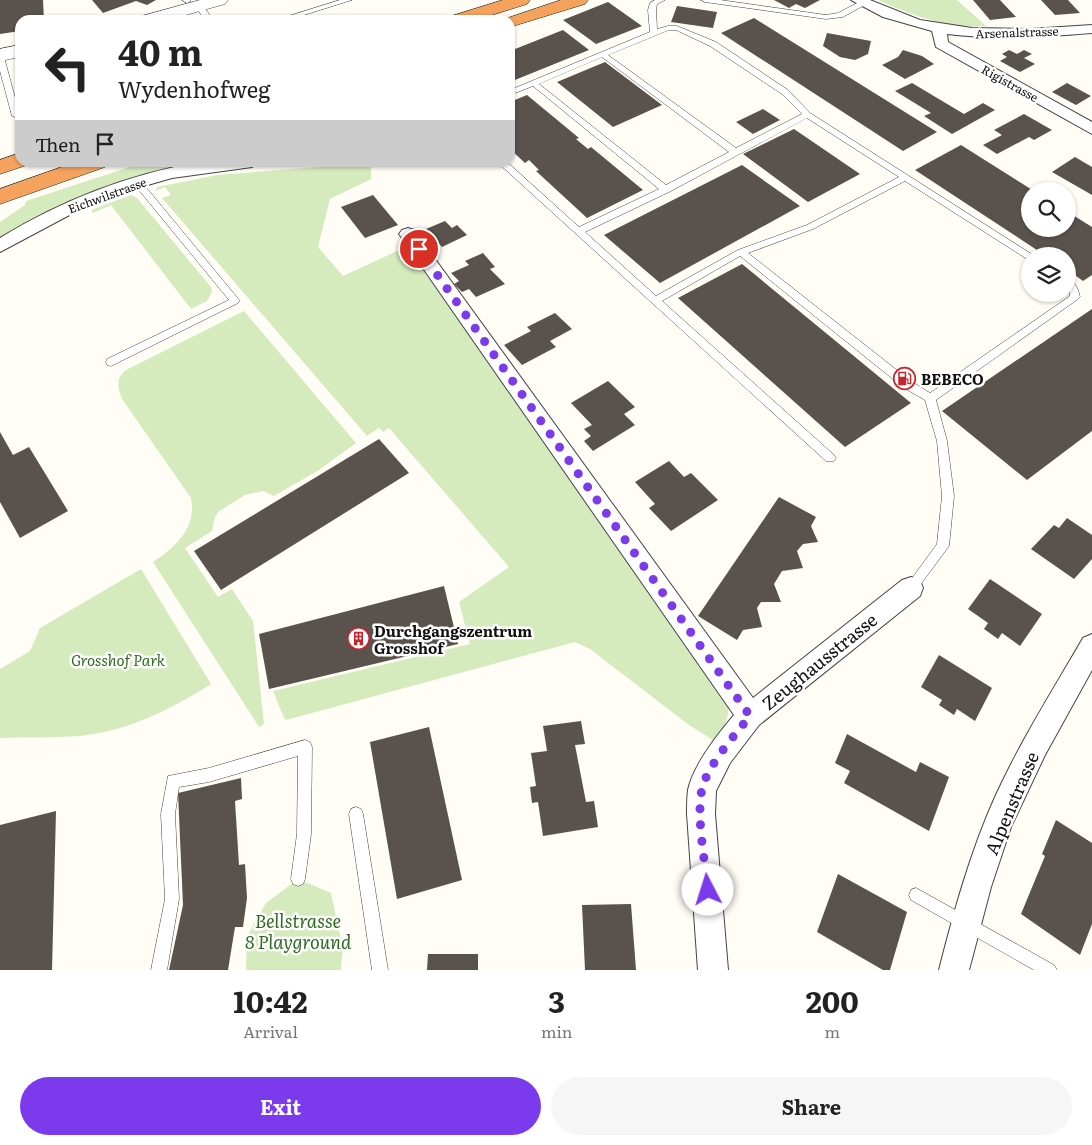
<!DOCTYPE html>
<style>
:root{--surface:#fff;--page:#f6f6f6;--text:#222;--muted:#767676;--accent:#7c3aed}
body{margin:0;font-family:Literata,serif;background:var(--page);color:var(--text);height:100vh;display:flex;flex-direction:column;font-size:19px;white-space:nowrap}
*{box-sizing:border-box;margin:0}
p{font-size:16px;color:var(--muted)}
.icon{flex:none;width:28px;height:28px;fill:none;stroke:currentColor;stroke-width:2;stroke-linecap:round;stroke-linejoin:round}
.map{position:relative;height:970px;overflow:hidden}
.details{display:flex;flex-direction:column;background:var(--surface);flex:1}
.details>*{flex:none}
.hud{position:absolute;left:15px;top:15px;width:500px;height:152px;border-radius:15px;box-shadow:0 1px 4px #0004;background:#fff;color:var(--text);overflow:hidden}
.fabs{position:absolute;left:1021px;top:182px;display:grid;gap:10px}
.fabs a{display:grid;place-items:center;width:55px;height:55px;border-radius:50%;background:var(--surface);box-shadow:0 1px 4px #0004;font-size:25px}
.pin{position:absolute;display:grid;place-items:center;width:42px;height:42px;color:#fff;margin:-21px;border:2px solid #fff;border-radius:50%;box-shadow:0 1px 5px #0007}
.me{position:absolute;width:55px;margin:-28px;rotate:355deg;stroke-linejoin:round;filter:drop-shadow(0 0 4px #0008)}
.turn{display:flex;align-items:center;gap:18px;height:105px;padding:0 20px;font-size:22px}
.turn .icon{width:65px;height:65px;stroke-width:2.5}
.turn b{display:block;font-size:35px;line-height:42px}
.then{display:flex;align-items:center;height:48px;padding:0 20px;background:#0003;gap:10px;font-size:19px}
.eta{display:flex;justify-content:space-evenly;align-items:center;height:85px;text-align:center}
.eta b{font-size:30px;font-weight:700;line-height:35px}
.action{display:flex;gap:10px;margin-top:auto;padding:10px 20px}
.action a{flex:1;height:58px;border-radius:30px;background:var(--accent);color:#fff;font-size:20px;font-weight:700;line-height:58px;text-align:center}
.action a+a{background:var(--page);color:var(--text)}
.map>svg:first-child{display:block}
.green{fill:#d5ebbd}
.building{fill:#5a524d}
.lines{fill:none;stroke-linecap:round;stroke-linejoin:round}
.service-casing{stroke:#444;stroke-width:1}
.minor-casing{stroke:#444;stroke-width:2}
.tertiary-casing{stroke:#444;stroke-width:1}
.motorway-casing{stroke:#222;stroke-width:1}
.service{fill:#fff;fill-rule:evenodd}
.minor{fill:#fff;fill-rule:evenodd}
.tertiary{fill:#fff;fill-rule:evenodd}
.motorway{fill:#f5a25d;fill-rule:evenodd}
.route{stroke:#7c3aed;stroke-width:9;stroke-dasharray:0 16.2}
.labels{text-anchor:middle;dominant-baseline:central;stroke-width:5;stroke-linejoin:round;paint-order:stroke}
.far-street-label{font-size:12px;fill:#111;stroke:#fff}
.poi-label{font-size:15px;font-weight:bold;fill:#111;stroke:#fff;text-anchor:start}
.park-label{font-size:15px;font-style:italic;fill:#2f6b1f;stroke:#fff}
.near-street-label{font-size:18px;fill:#111;stroke:#fff}
.near-park-label{font-size:18px;font-style:italic;fill:#2f6b1f;stroke:#fff}
</style>
<div class="map">
<svg width="1092" height="970" viewBox="0 0 1092 970">
<rect width="100%" height="100%" fill="#fffdf5"/>
<path class="green" d="M878 0H957L986 26C950 29 910 15 878 0Z
M142 163H198C127 175 61 200 0 238V222L25 205 26 201Z
M371 163V179L330 199 318 247 343 276 406 247 725 687C732 706 729 726 713 740L689 725 590 649 575 642 286 720 284 718 273 691 470 644 459 602 509 567 389 428 383 432 379 428 367 436 162 198 171 195 165 187 156 191 157 187 217 175Z
M131 195 137 198 211 287 212 292 207 301 191 309 111 205 93 213 91 210Z
M244 311 356 443 319 470 274 496 263 491 245 495 218 512 215 517 212 531 185 548 218 597 232 589 253 621 264 724 259 727 153 562C176 547 197 527 191 498L122 399C118 388 115 379 126 370Z
M141 569 211 684C171 709 129 731 80 736 54 738 27 737 0 738V669L30 651 40 628Z
M298 879 331 893 343 948 341 970H246L247 936 266 903Z"/>
<path class="building" d="M0 0H43L44 20H20V31L0 34Z
M92 0H156L147 5 136 1 103 13Z
M774 0H820L805 8 796 4 789 8Z
M973 0H1000L1016 17 990 20Z
M1041 0H1068L1080 13 1055 15Z
M608 2 642 26 596 44 563 20Z
M677 6 717 12 713 28 671 22Z
M754 18 937 132 903 151 721 33Z
M563 30 589 50 510 82V51Z
M827 33 871 41 868 54 855 60 840 57 823 46Z
M903 50 922 56 934 64 905 79 882 65 898 57Z
M1009 50 1017 54 1024 50 1032 54 1024 58 1035 64 1020 72 1000 61 1007 57 1002 54Z
M605 62 662 105 613 127 557 82Z
M912 83 964 114 983 103 995 110 952 134 924 116 931 113 895 91Z
M1067 83 1091 96 1076 105 1052 92Z
M527 95 579 138 576 139 588 149 591 147 643 190 587 218 536 171 539 170 529 160 525 163 510 149V102Z
M763 109 780 120 753 134 736 122Z
M1024 114 1052 130 1034 140 1029 137 997 154 983 145 1002 135 994 130Z
M794 129 860 174 808 202 743 154Z
M961 145 1034 191H1030V229H1068V212L1092 227V275L1083 281 1068 270V256H1046L915 170Z
M1075 157 1092 167V195L1052 172Z
M742 165 800 206 660 283 604 235Z
M373 195 398 225 365 238 341 207Z
M445 221 452 228 457 225 467 235 442 247 426 229Z
M483 253 495 267 490 269 505 284 476 297 469 289 462 292 454 284 459 281 451 273 469 265 465 261Z
M742 264 911 403 845 447 678 298Z
M1092 309V431L1027 480 942 411Z
M555 313 572 329 550 341 556 347 522 365 504 345 531 331 527 327Z
M608 381 635 407 624 414 635 425 593 451 584 441 591 436 584 429 592 425 571 403Z
M0 432 13 455 29 447 68 511 20 538 0 502Z
M379 439 409 473 221 590 194 551Z
M669 461 684 477 691 473 718 500 671 531 649 508 655 504 635 482Z
M779 497 816 517 811 526 818 542 803 544 797 551 803 568 782 571 774 584 781 602H761L757 608 762 627 743 630 737 640 698 616Z
M1067 518 1092 535V559L1074 579 1031 549 1054 525 1059 528Z
M990 579 1042 614 1020 646 1002 633 998 639 984 629 988 623 968 609Z
M444 586 458 644 269 689 259 634Z
M939 655 992 688 975 721 957 709 954 715 939 705 942 700 921 687Z
M581 721 585 744 575 745 586 802 594 801 598 827 543 836 538 802 532 803 530 787 536 786 531 753 547 751 543 726Z
M429 727 462 880 397 899 370 742Z
M847 734 916 772 920 762 949 777 929 831 844 783 850 771 835 763Z
M241 778 242 799 235 801 239 865 245 864 247 898 243 927H235L228 970H169L183 905 178 793Z
M56 811 52 970H0V825Z
M1056 820 1092 843V924L1080 955 1021 914 1045 856 1042 854Z
M838 874 907 912 890 970H883L817 932Z
M631 904 636 970H585L582 905Z
M428 954H478V970H427Z"/>
<g class="lines">
<defs>
<path id="service" d="M182 0H190L191 1 187 3Z
M340 0H352L288 20H276Z
M655 0H665L657 4 656 10 657 29 668 26H677L716 42 788 90 810 113 1033 255 1034 256H1030V260L1027 259 905 181 813 229 748 253 912 382 930 393 1070 296 1068 280C1076 282 1078 289 1080 297L1078 299 936 400 947 441 954 496 949 546 915 592 911 593 907 592 905 588 937 544 942 496 937 441 925 400 904 388 740 256 662 301 834 455 836 458 834 461H826L497 162H507L579 227 659 189 533 86 510 95V90L650 32 648 10 650 3ZM669 30H676L710 46 782 94 802 114 736 148 608 55ZM602 57 729 152 666 185 539 84ZM807 118 899 177 807 225 738 250 656 296 585 232 669 192Z
M701 0H720L826 15 838 13 861 1 868 3 843 17 826 19 705 2Z
M196 4H202L213 20H205L195 6Z
M0 55 4 57 20 116 19 118 12 116 0 71Z
M137 179 140 180 240 301 238 303 111 366 107 365 106 362 107 359 229 300 134 184 133 182Z
M305 740 310 742 312 747 311 834 305 879 303 884 298 886 293 884 291 879 297 834 298 756 209 782 179 787 175 814 179 899 167 970H151L165 899 161 814 168 776 209 768Z
M356 807 361 809 363 814 388 970H372L349 814 351 809Z
M916 888 1054 965 1057 970H1034L911 900 909 895 911 890Z"/>
<path id="minor" d="M851 0H870L920 20 972 28 1030 29 1092 25V33C1043 37 996 40 947 34L948 42 1092 122V134L936 47 932 31 883 17Z
M199 162H260L252 167 172 178 127 191 77 211 0 252V238C62 200 127 175 199 162Z
M408 228 414 230 753 698 902 580 911 577 920 580 923 588 920 596 759 725 730 763 716 791 715 814 728 970H698L687 814C687 806 687 798 688 790 693 765 718 734 734 715L402 238 399 234 402 230Z
M1092 634V670L1045 755 1011 827 991 887 969 970H939C954 911 970 853 995 797 1020 742 1053 690 1083 638Z"/>
<path id="tertiary" d="M200 0H228L225 4 168 20H139L142 16Z
M20 45V57L0 61V49Z"/>
<path id="motorway" d="M503 0H530L527 4 476 20H449L452 16Z
M561 0H588L585 4 510 27V20H502Z
M20 153V162H29L27 165 0 174V160Z
M76 162H108L105 167 0 204V189Z"/>
</defs>
<use href="#service" class="service-casing"/>
<use href="#minor" class="minor-casing"/>
<use href="#tertiary" class="tertiary-casing"/>
<use href="#motorway" class="motorway-casing"/>
<use href="#service" class="service"/>
<use href="#minor" class="minor"/>
<use href="#tertiary" class="tertiary"/>
<use href="#motorway" class="motorway"/>
</g>
<g class="lines">
<path class="route" d="M419 249 750 716C735 735 707 766 702 789 696 815 705 862 708 890"/>
</g>
<defs>
<symbol id="fuel-ring" viewBox="-11 -11 22 22"><circle r="9.5" fill="#fff" stroke="#c4262e" stroke-width="1.5"/><path d="M-5.5-6h7V0h2V4h1.3V-2.5L3-4.5l.8-.8L6-3V5H2.5V1h-1V6h-7ZM-4.2-4.7v3.2H.2V-4.7Z" fill="#c4262e"/></symbol>
<symbol id="building-ring" viewBox="-11 -11 22 22"><circle r="9.5" fill="#fff" stroke="#c4262e" stroke-width="1.5"/><path d="M-4-6H4V6H1V3H-1V6H-4ZM-2.5-4.3h1.7v1.8h-1.7ZM.8-4.3h1.7v1.8H.8ZM-2.5-1h1.7V.8h-1.7ZM.8-1h1.7V.8H.8Z" fill="#c4262e"/></symbol>
</defs>
<g fill-rule="evenodd">
<use href="#fuel-ring" x="892" y="366" width="25" height="25"/>
<use href="#building-ring" x="346" y="626" width="25" height="25"/>
</g>
<g class="labels">
<g class="far-street-label">
<text transform="translate(1017 32) rotate(-2)">Arsenalstrasse</text>
<text transform="translate(1010 83) rotate(29)">Rigistrasse</text>
<text transform="translate(107 195) rotate(-20)">Eichwilstrasse</text>
</g>
<g class="poi-label">
<text x="921" y="378">BEBECO</text>
<text x="374" y="630">Durchgangszentrum<tspan x="374" dy="17">Grosshof</tspan></text>
</g>
<g class="park-label">
<text x="118" y="659">Grosshof Park</text>
</g>
<g class="near-street-label">
<text transform="translate(819 661) rotate(-39)">Zeughausstrasse</text>
<text transform="translate(1011 803) rotate(-67)">Alpenstrasse</text>
</g>
<g class="near-park-label">
<text x="298" y="920">Bellstrasse<tspan x="298" dy="21">8 Playground</tspan></text>
</g>
</g>
</svg>
<div class="fabs">
<a><svg class="icon" aria-label="search" viewBox="0 0 24 24"><circle cx="10" cy="10" r="6"/><path d="M15 15l6 6"/></svg></a>
<a><svg class="icon" aria-label="layers" viewBox="0 0 24 24"><path d="M12 4l9 5-9 5-9-5zM3 14l9 5 9-5"/></svg></a>
</div>
<div class="pin" style="left:419px;top:249px;background:#d93025"><svg class="icon" aria-label="arrive" viewBox="0 0 24 24"><path d="M6 21V4h12l-3 4 3 4H6"/></svg></div>
<svg class="me" style="left:708px;top:890px" viewBox="-20 -20 40 40"><circle r="19" fill="#fff"/><path d="M0-13L10 11 0 6-10 11z" fill="#7c3aed"/></svg>
<div class="hud">
<div class="turn"><svg class="icon" aria-label="left" viewBox="0 0 24 24"><path d="M17 20v-9H6M10 6l-5 5 5 5"/></svg><div><b>40 m</b>Wydenhofweg</div></div>
<div class="then">Then<svg class="icon" aria-label="arrive" viewBox="0 0 24 24"><path d="M6 21V4h12l-3 4 3 4H6"/></svg></div>
</div>
</div>
<section class="details">
<div class="eta">
<div><b>10:42</b><p>Arrival</p></div>
<div><b>3</b><p>min</p></div>
<div><b>200</b><p>m</p></div>
</div>
<div class="action"><a>Exit</a><a>Share</a></div>
</section>
